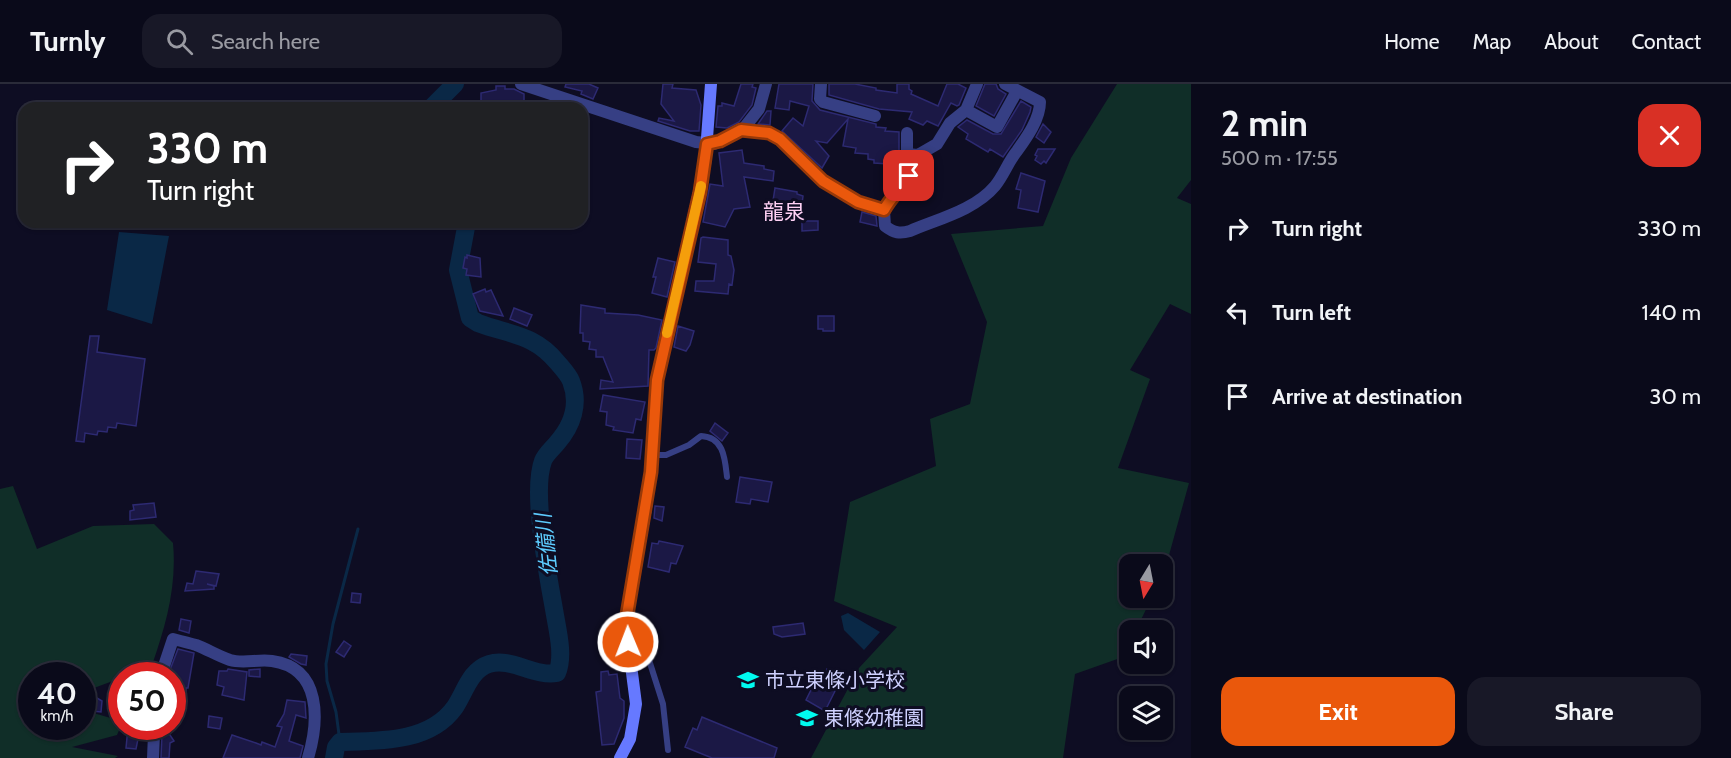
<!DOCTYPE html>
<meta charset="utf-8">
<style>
:root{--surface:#0a0a1a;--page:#181827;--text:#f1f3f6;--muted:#999aa2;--line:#2a2b39;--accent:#ea580c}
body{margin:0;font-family:Cabin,"Noto Sans JP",sans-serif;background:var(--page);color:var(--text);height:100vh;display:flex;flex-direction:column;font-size:22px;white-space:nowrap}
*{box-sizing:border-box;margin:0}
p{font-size:20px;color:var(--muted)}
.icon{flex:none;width:33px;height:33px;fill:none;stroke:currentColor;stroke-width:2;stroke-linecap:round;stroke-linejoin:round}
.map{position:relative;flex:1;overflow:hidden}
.panel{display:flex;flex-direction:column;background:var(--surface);width:540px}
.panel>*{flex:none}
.guide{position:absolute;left:18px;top:18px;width:570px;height:126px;border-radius:18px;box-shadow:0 2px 4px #0004,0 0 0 2px var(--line);background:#202124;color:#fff;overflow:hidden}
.needle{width:39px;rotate:190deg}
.fabs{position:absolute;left:1119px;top:470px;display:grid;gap:12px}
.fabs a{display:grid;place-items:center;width:54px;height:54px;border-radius:12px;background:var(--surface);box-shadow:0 2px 4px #0004,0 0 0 2px var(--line);font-size:30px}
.speed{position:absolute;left:18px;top:578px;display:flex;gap:12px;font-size:30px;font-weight:700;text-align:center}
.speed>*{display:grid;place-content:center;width:78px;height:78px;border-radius:50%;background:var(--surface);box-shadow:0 2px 4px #0004,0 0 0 2px var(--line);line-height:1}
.speed small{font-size:15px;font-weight:400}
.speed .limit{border:9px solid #d22;background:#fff;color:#111}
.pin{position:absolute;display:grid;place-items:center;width:51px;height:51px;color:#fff;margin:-26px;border-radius:12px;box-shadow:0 3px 9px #0006}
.me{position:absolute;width:66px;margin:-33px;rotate:359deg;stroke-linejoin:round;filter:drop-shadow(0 0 4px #0008)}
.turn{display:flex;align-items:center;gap:21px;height:126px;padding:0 30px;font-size:27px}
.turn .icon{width:78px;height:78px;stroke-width:2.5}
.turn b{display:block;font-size:42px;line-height:51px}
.round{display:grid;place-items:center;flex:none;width:63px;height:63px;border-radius:18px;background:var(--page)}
.headline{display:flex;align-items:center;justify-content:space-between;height:102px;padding:0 30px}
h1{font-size:36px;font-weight:800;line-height:45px}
.primary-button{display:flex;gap:12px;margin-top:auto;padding:12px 30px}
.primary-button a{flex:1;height:69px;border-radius:18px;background:var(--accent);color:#fff;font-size:24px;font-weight:800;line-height:69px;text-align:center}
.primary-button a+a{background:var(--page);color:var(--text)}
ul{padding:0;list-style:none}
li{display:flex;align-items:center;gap:18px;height:84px;padding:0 30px}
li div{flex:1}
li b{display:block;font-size:22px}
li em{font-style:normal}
header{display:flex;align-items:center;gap:36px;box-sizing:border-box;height:84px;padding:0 30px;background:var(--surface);border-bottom:2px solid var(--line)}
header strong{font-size:28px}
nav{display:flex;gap:33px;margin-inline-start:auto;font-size:21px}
.search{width:420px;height:54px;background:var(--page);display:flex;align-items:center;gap:15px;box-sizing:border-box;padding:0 21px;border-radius:18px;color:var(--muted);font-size:22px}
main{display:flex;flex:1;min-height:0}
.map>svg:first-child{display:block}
.green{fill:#102e28}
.water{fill:#0a2846}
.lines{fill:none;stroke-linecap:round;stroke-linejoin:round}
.stream{stroke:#0a2846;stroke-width:3}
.river{stroke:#0a2846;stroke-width:18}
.building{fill:#1b1845;stroke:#2d2a72;stroke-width:1.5}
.service{stroke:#363f84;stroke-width:6}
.minor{stroke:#363f84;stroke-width:12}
.secondary{stroke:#6679ff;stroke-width:12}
.route-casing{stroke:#983908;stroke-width:15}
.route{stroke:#ea580c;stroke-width:10}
.slow{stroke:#f59e0b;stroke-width:10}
.labels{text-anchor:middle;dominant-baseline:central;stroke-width:6;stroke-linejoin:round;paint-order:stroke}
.poi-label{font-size:20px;fill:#cfd1ff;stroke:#0e0d23;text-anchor:start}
.neighbourhood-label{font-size:21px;fill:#ffd1f5;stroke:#0e0d23}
.water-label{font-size:21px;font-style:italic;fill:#5dccff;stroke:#0e0d23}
</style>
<header>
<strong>Turnly</strong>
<div class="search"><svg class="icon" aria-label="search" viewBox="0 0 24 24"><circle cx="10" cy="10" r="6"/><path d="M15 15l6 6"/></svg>Search here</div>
<nav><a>Home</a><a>Map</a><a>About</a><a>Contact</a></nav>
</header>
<main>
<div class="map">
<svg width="1191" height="674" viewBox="0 0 1191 674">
<rect width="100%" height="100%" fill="#0e0d23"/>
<path class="green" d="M1117 0H1191V96L1177 114 1191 120V230L1170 220 1130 286 1150 295 1118 384 1189 399 1166 482 1163 490 1162 480H1130V513H1152L1136 546H1130L1129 560 1123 573 1075 590 1063 674H811L859 584 897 543 834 517 850 418 936 382 930 335 970 320 987 238 951 150 1043 142 1071 74Z
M13 402 37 465 93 442 154 440 173 459C177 502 166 541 152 581L128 591H122L121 594 83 608 82 591H32V642H82L83 626 121 637V642L117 651 72 663 118 672 115 674H0V405Z"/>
<path class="water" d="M119 148 169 152 152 240 107 226Z
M848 529 880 548 864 566 844 546 841 532Z"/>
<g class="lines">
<path class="stream" d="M340 658 336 628 327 597 326 580 333 540 358 445"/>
<path class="river" d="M431 24 455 0
M334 674 336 663 340 658C378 657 430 659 455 623 465 608 470 586 489 580 511 573 534 593 557 589 564 573 558 548 555 531 549 496 531 409 543 377 545 371 552 365 557 359 572 342 580 320 571 297 568 290 562 284 557 278 534 250 510 251 478 239L470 234 458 186 467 138"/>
</g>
<path class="building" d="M566 0H589L598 4 593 15 581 10 582 7 565 3Z
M663 0H673L672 4 696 6 701 21 699 47H690L658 37 659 34 674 37 661 20Z
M741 0H753L752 3 756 4 752 21 739 38 727 44 716 43 718 22H722V19L734 22Z
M779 0H813L812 17 820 26 876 40V43L886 44 885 47 899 48V71L900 74 905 78 904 81 874 79V76L868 75V70L855 69 856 64 843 62 848 35 827 59 816 57 829 72 822 84 782 47 793 34 803 42 809 22 790 17 789 26 775 24Z
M829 0H855L876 4V6L897 9V0H909V5L912 7 911 10 938 22 947 0H958L966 4 959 21 957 22 951 19 938 42 927 37 923 41 909 35 912 28 879 25 829 11Z
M985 0H996L998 5 1006 10 994 32 976 22Z
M496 2H505V5H514L524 10V17L481 18V9L496 6Z
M1021 17 1031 23 1030 28 1022 46 1003 73 990 65 988 68 966 55 968 50 958 43 967 36 993 50H1001Z
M767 27H771L770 41 758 40Z
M1043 40 1051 48 1044 59 1036 53Z
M1038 65H1055L1046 79 1044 77 1041 80 1035 76 1037 72 1035 71Z
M742 66 744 79 764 82V85L774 87 773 97 744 93 750 123 734 125 725 143 703 138 710 100 723 102 719 69Z
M1021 89 1045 97 1038 128 1018 124 1021 106 1016 105Z
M775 104 797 108V110L803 112 802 120 794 119V121L773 117Z
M862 128 876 132 877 142 860 138Z
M802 137H818V146L802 147Z
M703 153 728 156V171L731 172 734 186 732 201 729 200 728 210 695 207 696 197H714L716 180 698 178 701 154Z
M467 171 480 174 481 193 466 191 467 185 463 184 465 173 467 174Z
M658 174 675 178 667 213 652 209 656 193H653Z
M485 205 486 208 491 206 503 232 480 227 473 210Z
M581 221 605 225V229L638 231 662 236 656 264 654 266H649L648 302 600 305 601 296 613 298 603 273H596V266L589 265 590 258 583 257V249H580Z
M514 224 532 231 527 242 510 235Z
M818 232H834V247H823V245H818Z
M678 242 694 247 690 261 686 267 674 263Z
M90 252H99L97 268 145 275 136 342 117 339 116 344 108 343 107 348 98 347 97 351 85 349 84 358 76 357Z
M603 311 645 318 641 336 636 335 633 349 613 346 614 343 606 341 607 328 600 327Z
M715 339 728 349 722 357 710 347Z
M627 355 642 356 640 375 626 374Z
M740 393 772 398 768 418 751 415 750 420 736 418Z
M154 419 156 433 130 436V427L134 426 133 421Z
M655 422 664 423 662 437 654 434Z
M659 457 683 462 676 480 671 479 669 488 648 483 652 459 658 460Z
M196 487 219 490 216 502 207 500 214 502V505L185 507 187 499 193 500Z
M352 509 361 510 360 519 351 518Z
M181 535 191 537 189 549 179 546Z
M803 539 805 550 782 553 774 550 773 543Z
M344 557 351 562 344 573 336 568Z
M178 565 194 569 188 604H186V609L172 606V591H168Z
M291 570 307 572 306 581 301 580 289 573Z
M228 585 247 588 244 616 222 611 224 603 217 601 219 587H227Z
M260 585V593L249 592V586Z
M827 585 842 593 825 627 806 616 817 594 822 596Z
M608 587 609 591 617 590 620 614 624 617V634L614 660 602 661 596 608 601 607V588Z
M82 612 97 614 102 617 101 628 82 626Z
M287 616 305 618 306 634 296 631 289 657 303 662 300 674H223L232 651 256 659 261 661 262 658 275 663 282 643 277 642 284 630Z
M209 632 222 634 220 645 208 643Z
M702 633 777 664 774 674H712L685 663 693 644 697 646Z
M159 642 166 645 174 657 170 659 169 674H161L162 650Z
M128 643 140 645 136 665 126 664Z"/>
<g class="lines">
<path class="service" d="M652 371H666L689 361 701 352C724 353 725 375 727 393
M627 531 635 532 663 620 668 666"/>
<path class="minor" d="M521 0 696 58 714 60 744 44 759 25 766 0
M821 0 820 15 823 18 875 32
M977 0 966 26 950 39 937 60 918 71 903 101 891 113 884 126 885 142C894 149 900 150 910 147 938 135 975 126 995 102 1004 91 1008 78 1017 67 1027 53 1040 35 1040 18L1005 0
M966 26 997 43 1017 7
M741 46 769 49 780 55 823 97 858 118 884 126
M907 49V70L918 71
M152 591 163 585 173 555C181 557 189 559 196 561 207 565 218 572 230 576 243 580 258 575 272 577 322 584 319 637 308 674
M150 642 154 650 153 674"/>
<path class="secondary" d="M620 674 630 655 636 620 628 558 627 531 646 424 651 388 657 296 705 81 711 0"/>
</g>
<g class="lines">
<defs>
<path id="route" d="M628 558 627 531 651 388 657 296 700 108 707 60 720 57 741 46 769 49 780 55 823 97 858 118 884 126C891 113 902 104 909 92"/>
</defs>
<use href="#route" class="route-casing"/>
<use href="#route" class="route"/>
<path class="slow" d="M667 249 701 102"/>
</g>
<defs>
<symbol id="school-bare" viewBox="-9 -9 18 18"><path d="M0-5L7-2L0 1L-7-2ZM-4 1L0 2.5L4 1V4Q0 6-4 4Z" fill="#00faef" stroke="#0e0d23" stroke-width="2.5" paint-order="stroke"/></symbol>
</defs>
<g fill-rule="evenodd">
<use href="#school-bare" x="733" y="581" width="30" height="30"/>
<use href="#school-bare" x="792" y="619" width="30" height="30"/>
</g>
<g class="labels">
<g class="poi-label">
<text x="765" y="596">市立東條小学校</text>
<text x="824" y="634">東條幼稚園</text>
</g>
<g class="neighbourhood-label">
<text x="784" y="127">龍泉</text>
</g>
<g class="water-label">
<text transform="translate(546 461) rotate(-96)">佐備川</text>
</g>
</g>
</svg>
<div class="fabs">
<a><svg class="needle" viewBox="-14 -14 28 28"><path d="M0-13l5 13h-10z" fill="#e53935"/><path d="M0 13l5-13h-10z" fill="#999aa2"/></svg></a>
<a><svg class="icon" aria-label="sound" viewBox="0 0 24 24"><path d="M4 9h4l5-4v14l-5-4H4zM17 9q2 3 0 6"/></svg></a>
<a><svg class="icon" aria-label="layers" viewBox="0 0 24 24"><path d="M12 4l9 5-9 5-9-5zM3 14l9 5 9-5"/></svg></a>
</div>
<div class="speed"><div>40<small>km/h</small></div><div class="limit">50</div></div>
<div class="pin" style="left:909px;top:92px;background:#d93025"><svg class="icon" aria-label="arrive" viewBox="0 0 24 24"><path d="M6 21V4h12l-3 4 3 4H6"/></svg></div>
<svg class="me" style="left:628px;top:558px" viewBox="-20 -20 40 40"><circle r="17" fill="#ea580c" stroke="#fff" stroke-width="3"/><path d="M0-11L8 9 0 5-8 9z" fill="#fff"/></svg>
<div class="guide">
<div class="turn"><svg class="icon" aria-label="right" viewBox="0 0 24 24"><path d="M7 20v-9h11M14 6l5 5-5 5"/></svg><div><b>330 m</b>Turn right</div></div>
</div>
</div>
<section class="panel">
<div class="headline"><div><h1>2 min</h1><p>500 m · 17:55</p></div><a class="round" style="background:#d93025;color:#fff"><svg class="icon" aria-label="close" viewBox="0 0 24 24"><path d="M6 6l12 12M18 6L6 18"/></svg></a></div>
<ul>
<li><svg class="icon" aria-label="right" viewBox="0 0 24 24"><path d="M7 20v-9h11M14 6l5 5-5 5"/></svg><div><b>Turn right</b></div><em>330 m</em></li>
<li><svg class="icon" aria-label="left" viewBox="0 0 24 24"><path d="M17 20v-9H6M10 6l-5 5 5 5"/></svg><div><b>Turn left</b></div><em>140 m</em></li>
<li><svg class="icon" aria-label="arrive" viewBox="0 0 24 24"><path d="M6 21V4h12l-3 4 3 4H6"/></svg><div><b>Arrive at destination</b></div><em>30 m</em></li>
</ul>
<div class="primary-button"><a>Exit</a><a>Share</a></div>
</section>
</main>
